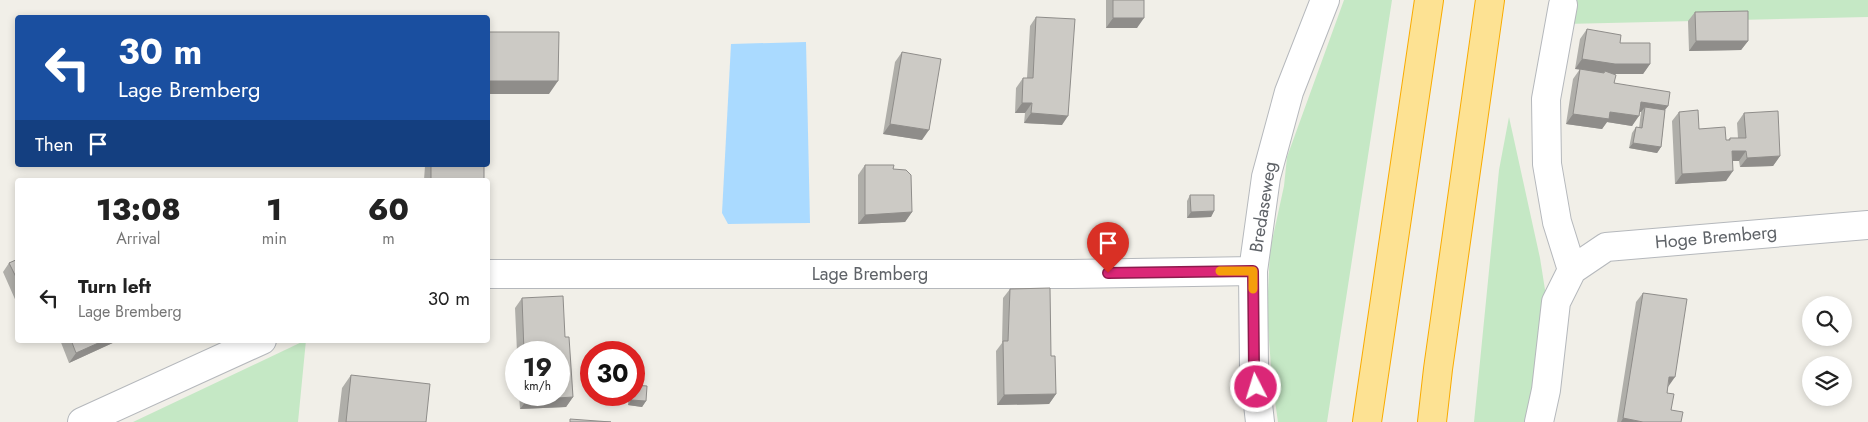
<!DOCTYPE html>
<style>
:root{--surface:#fff;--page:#f2f2f2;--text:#222;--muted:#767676}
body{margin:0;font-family:Jost,sans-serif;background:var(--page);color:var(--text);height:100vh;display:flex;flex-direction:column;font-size:19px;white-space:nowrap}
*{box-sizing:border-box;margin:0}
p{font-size:16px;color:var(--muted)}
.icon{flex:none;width:28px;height:28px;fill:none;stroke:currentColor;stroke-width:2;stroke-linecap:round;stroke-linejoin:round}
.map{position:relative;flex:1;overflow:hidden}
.panel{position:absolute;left:15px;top:178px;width:475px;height:165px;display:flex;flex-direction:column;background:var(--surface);border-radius:5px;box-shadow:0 2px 8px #0003}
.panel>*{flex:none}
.banner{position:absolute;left:15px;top:15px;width:475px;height:152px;border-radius:5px;box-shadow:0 2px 8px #0003;background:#1a4fa0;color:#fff;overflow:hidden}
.tools{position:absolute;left:1802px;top:296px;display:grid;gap:10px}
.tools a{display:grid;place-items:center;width:50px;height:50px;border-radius:50%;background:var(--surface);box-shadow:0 2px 8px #0003;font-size:25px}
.speed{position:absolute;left:505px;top:341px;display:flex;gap:10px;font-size:25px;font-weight:700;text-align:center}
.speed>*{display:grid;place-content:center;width:65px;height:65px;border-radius:50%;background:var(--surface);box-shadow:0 2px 8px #0003;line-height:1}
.speed small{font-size:12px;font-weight:400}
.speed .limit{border:8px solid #d22;background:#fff;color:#111}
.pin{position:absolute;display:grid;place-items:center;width:42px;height:42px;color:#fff;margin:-51px -21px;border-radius:50% 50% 50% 0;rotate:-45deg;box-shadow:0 0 5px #0007}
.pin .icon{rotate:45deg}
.me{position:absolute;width:55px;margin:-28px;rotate:355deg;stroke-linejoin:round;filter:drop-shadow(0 0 4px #0008)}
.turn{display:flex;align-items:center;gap:18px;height:105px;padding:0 20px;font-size:22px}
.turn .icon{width:65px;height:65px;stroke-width:2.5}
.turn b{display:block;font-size:35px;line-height:42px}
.then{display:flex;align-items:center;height:48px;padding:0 20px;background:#0003;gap:10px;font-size:19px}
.eta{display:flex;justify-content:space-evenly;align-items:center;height:85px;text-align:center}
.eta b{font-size:30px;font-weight:800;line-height:35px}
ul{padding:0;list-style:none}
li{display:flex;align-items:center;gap:15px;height:70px;padding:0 20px}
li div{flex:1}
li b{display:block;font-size:19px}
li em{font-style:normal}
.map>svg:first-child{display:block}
.green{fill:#c5e8c5}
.water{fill:#aadaff}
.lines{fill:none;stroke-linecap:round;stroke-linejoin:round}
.minor-casing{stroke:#b5b8bc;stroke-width:30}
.motorway-casing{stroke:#f9ab00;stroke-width:30}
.minor{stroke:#fff;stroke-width:28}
.motorway{stroke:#fde293;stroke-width:28}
.wall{fill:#afaea9}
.shaded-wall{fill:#8f8d8a}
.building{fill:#cccac5;stroke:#8f8d8a}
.route-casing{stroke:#8e194d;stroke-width:12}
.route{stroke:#db2777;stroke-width:9}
.slow{stroke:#f59e0b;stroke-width:9}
.labels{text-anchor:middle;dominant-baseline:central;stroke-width:4;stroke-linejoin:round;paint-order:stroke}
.street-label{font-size:18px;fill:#5f6368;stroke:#fff}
</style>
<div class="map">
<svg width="1868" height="422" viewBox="0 0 1868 422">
<rect width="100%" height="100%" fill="#f1efe8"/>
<path class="green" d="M1344 0H1392L1327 422H1278L1272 380 1267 313 1270 250 1284 186 1287 157Z
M1569 0H1868V17L1565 24Z
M1509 117 1540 258 1552 334 1535 422H1474L1499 170Z
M306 340 298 422H133Z"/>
<path class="water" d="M806 42 810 223 728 224 722 213 731 44Z"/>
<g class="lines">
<defs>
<path id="minor" d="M1572 270 1606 247 1868 225
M488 274H1072L1253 271
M82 422 262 340
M1260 422 1254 369 1253 271 1266 177 1289 92 1325 0
M1539 422 1546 390 1556 302 1572 270 1557 222 1547 164 1546 99 1563 5"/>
<path id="motorway" d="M1367 422 1429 0
M1432 422 1438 369 1490 0"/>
</defs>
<use href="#minor" class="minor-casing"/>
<use href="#motorway" class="motorway-casing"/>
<use href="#minor" class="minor"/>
<use href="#motorway" class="motorway"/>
</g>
<path class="wall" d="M1106 0H1144L1137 28H1106Z
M1695 12 1748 41 1741 50 1689 51 1688 21Z
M1036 17 1062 125 1024 123 1025 113H1015L1016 88 1023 78H1027L1030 26Z
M1587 29 1620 43 1650 64 1643 74H1613L1614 83 1668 106 1665 110 1661 147 1657 153 1629 148 1632 133 1636 127 1639 128 1641 112H1640L1632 126 1607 122 1602 129 1566 124 1573 79 1580 69H1575L1580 39Z
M902 52 922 140 883 134 895 62Z
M1679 112 1699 129 1726 140H1728L1730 138H1738L1737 123 1744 113 1780 156 1773 166 1740 167 1739 161H1733L1726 181 1675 184 1672 121Z
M425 165H484V180H424L425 166Z
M865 165 893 169 912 212 905 222 858 224V175Z
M1190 195 1214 211 1211 217 1187 218V201Z
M18 259V306L3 272 9 263Z
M1010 289 1051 356 1056 394 1049 404 997 405 996 351 1002 343 1003 298Z
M1643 293 1668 387 1667 393 1671 410 1681 422H1617L1636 302Z
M522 298 565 337 573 397 566 407 520 409 519 395H559V352H517L515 308Z
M60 340H118L117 341 69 363Z
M351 375 426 422H338L342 388Z
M628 395H634L646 401 642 407 628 405Z"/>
<path class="shaded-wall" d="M1113 18H1144L1137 28H1106Z
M1696 41H1748L1741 50 1689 51Z
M1582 59 1650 64 1643 74H1608L1605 71 1603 73 1575 69Z
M488 81H558L549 94H488Z
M1641 102 1668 106 1661 115 1645 107 1641 112 1635 111Z
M1022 103H1032L1025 113H1015Z
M1610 112 1639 116 1632 126 1607 122 1602 129 1566 124 1573 114Z
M1031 113 1068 116 1062 125 1024 123Z
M890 124 929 130 922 140 883 134Z
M1633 143 1661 147 1657 153 1629 148Z
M1732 151H1746L1739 161H1725Z
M1780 156 1773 166 1740 167 1747 158Z
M1733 171 1726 181 1675 184 1682 174Z
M1214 211 1211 217 1187 218 1191 212Z
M912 212 905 222 858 224 865 215Z
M105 340H118L117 341 69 363 76 353Z
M1669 377H1675L1668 387Z
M1056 394 1049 404 997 405 1004 395Z
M573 397 566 407 520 409 527 400Z
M631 400 646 401 642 407 628 405Z
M1623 418 1643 422H1621Z"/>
<path class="building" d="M1113 0H1144V18H1113Z
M1748 11V41H1696L1695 12Z
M1036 17 1075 19 1068 116 1031 113 1032 103H1022L1023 78H1033Z
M1587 29 1621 35 1620 43H1650V64H1615L1582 59Z
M488 32H559L558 81H488Z
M902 52 941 59 929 130 890 124Z
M1580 69 1604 73 1605 71 1616 75 1614 83 1670 92 1668 106 1641 102 1639 116 1610 112 1609 119 1573 114Z
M1645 107 1665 110 1661 147 1633 143 1636 127 1642 128Z
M1698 110 1699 129 1725 127 1726 140H1730V138H1746L1744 113 1778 111 1780 156 1747 158 1746 151H1732L1733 171 1682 174 1679 112Z
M431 165H484V180H431Z
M865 165H894L893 169 906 170 911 175 912 212 865 215Z
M1190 195H1214V211L1191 212Z
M18 259V281L9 263Z
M1050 288 1051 356H1055L1056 394 1004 395 1003 341H1008L1010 289Z
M1643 293 1687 299 1675 377H1669L1667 393 1674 394 1671 410 1683 412 1681 422H1643L1623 418Z
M563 296 565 337H569L573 397 527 400 526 395H559V352H524L522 298Z
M71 340H105L76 353Z
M351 375 430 384 426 422H346Z
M634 385 647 386 646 401 631 400 632 395H634Z
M570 419 611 422H570Z"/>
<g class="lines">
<defs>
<path id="route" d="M1108 273 1253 271 1254 369 1256 387"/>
</defs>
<use href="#route" class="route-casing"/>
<use href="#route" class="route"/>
<path class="slow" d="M1220 271H1253V289"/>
</g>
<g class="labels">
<g class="street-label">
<text transform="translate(1263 207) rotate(-81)">Bredaseweg</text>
<text transform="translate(1716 237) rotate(-5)">Hoge Bremberg</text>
<text x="870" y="274">Lage Bremberg</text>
</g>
</g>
</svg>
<div class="tools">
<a><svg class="icon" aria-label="search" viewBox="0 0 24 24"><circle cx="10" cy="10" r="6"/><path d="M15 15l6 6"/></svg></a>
<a><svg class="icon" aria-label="layers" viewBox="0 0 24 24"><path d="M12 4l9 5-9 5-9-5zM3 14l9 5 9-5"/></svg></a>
</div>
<div class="speed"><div>19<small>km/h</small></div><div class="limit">30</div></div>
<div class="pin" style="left:1108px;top:273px;background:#d93025"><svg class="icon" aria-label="arrive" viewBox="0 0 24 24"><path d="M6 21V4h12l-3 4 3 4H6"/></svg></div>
<svg class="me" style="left:1256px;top:387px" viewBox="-20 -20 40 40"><circle r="17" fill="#db2777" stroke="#fff" stroke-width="3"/><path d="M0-11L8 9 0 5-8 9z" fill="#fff"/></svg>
<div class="banner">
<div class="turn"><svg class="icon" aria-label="left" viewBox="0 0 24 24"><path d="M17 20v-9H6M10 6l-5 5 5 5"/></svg><div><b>30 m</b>Lage Bremberg</div></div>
<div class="then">Then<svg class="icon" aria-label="arrive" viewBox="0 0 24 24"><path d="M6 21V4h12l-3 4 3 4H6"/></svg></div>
</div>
<section class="panel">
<div class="eta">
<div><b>13:08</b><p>Arrival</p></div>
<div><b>1</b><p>min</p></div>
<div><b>60</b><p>m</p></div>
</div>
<ul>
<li><svg class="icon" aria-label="left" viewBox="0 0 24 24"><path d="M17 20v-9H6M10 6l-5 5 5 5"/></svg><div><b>Turn left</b><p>Lage Bremberg</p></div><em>30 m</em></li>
</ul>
</section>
</div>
